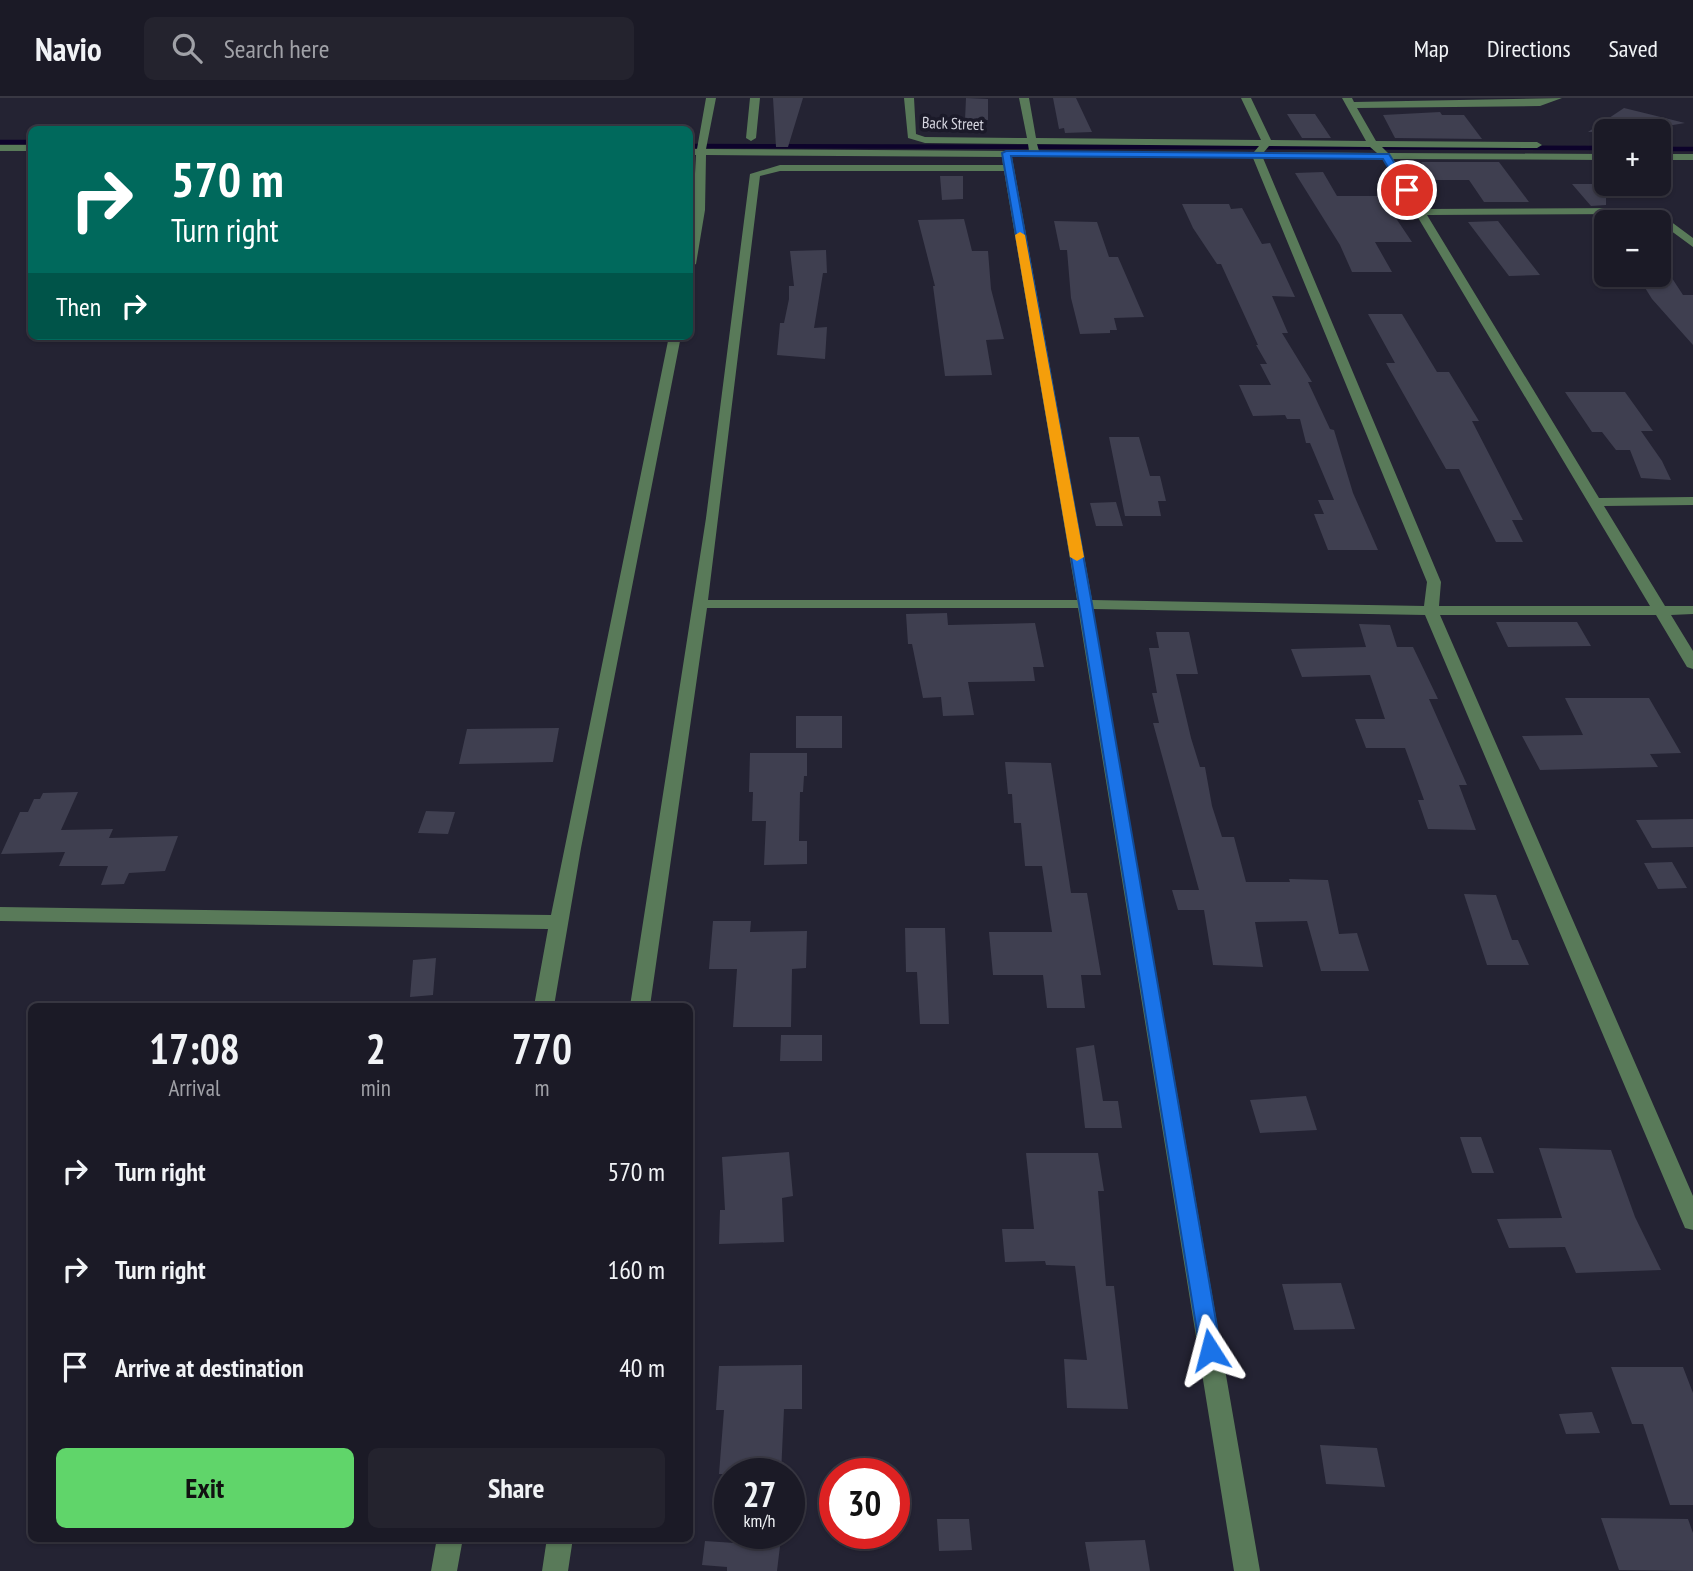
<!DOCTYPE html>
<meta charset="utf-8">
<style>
:root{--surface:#1b1a26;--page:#24232e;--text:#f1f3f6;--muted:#a0a1a7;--line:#393843;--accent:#60d56a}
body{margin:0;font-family:"PT Sans Narrow",sans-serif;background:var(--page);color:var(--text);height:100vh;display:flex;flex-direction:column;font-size:26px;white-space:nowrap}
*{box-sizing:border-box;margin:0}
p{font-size:23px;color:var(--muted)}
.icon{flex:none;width:38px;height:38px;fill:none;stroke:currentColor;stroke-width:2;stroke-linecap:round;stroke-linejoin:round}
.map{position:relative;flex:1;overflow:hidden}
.details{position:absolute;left:28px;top:905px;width:665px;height:539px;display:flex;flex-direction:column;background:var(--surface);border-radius:10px;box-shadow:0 2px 5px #0004,0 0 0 2px var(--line)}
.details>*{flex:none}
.top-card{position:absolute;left:28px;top:28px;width:665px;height:214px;border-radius:10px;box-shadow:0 2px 5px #0004,0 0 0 2px var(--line);background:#00695c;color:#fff;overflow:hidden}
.tools{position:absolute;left:1594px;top:21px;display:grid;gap:14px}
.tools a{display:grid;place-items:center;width:77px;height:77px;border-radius:10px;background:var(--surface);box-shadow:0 2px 5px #0004,0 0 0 2px var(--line);font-size:35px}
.speed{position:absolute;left:714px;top:1360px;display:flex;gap:14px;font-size:35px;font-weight:700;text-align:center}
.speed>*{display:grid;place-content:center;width:91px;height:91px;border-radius:50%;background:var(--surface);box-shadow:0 2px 5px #0004,0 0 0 2px var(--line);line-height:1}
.speed small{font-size:18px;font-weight:400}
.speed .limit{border:10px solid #d22;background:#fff;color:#111}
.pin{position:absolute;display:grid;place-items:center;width:60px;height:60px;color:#fff;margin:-30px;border:4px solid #fff;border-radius:50%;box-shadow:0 2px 7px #0007}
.me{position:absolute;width:77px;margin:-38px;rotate:351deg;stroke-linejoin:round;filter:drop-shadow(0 0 5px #0008)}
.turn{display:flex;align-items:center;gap:24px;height:147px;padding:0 28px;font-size:32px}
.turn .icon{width:91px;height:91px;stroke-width:2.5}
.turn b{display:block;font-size:49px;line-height:60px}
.then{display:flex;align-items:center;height:66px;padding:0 28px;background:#0003;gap:14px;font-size:26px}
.eta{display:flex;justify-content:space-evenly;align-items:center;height:119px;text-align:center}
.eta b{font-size:42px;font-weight:700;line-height:49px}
.cta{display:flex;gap:14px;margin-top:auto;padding:14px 28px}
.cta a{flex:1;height:80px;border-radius:10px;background:var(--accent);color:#111;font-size:28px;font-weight:700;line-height:80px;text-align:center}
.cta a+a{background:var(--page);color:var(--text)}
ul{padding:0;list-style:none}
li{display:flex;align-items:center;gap:21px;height:98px;padding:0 28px}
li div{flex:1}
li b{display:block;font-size:26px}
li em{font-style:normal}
header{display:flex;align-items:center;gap:42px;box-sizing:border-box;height:98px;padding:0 35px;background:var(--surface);border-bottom:2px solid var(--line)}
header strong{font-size:33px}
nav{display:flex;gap:38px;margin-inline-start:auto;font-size:24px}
.search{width:490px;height:63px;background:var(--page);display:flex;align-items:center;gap:18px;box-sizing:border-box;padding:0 24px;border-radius:10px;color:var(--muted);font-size:26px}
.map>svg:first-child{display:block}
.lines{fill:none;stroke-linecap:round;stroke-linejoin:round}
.stream{stroke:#0d032b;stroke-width:4.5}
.building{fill:#3f3f50}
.minor{fill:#597a59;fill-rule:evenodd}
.route{fill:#1a73e8;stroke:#114b97;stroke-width:2}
.slow{fill:#f59e0b}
.labels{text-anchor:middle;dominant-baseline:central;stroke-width:7;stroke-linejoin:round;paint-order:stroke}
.far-street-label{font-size:16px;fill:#d6d6e0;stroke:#1b1a29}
</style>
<header>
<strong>Navio</strong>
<div class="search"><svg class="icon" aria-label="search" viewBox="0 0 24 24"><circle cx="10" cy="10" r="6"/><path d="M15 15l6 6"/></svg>Search here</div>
<nav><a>Map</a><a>Directions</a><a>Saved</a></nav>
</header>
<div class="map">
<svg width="1693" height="1473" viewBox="0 0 1693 1473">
<rect width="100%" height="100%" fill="#242333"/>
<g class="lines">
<path class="stream" d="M0 44H32
M690 48 1606 50
M1659 51H1693"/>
</g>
<path class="building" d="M773 0H803L788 49H776Z
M966 0 988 1V22H965Z
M1053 0H1076L1092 34 1065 35 1064 30 1059 31Z
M1624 10 1685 25 1637 33 1588 34Z
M1440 14 1442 17H1464L1482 41 1395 40 1383 17Z
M1287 16H1315L1331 40H1302Z
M1421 64H1499L1529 104H1484L1469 82H1435Z
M1323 74 1337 98H1381L1412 144H1375L1392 174H1352L1340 147 1295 75Z
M940 78H963V101L942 102Z
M1572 86H1606V107L1591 108Z
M1182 106H1229L1231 111 1242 110 1262 146 1270 145 1295 199 1272 198 1288 235H1282L1312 284H1308L1330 331 1334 332 1353 395 1378 452H1328L1314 416H1324L1318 402H1334L1310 345H1306L1300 321H1287L1285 317 1253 318 1239 287H1271L1260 266H1267L1256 247H1258L1221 166H1217L1193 130Z
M964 121 972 153H988L991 191 1004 241 986 242 992 277 945 278 933 188H935L918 122Z
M1054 123 1097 124 1109 159H1118L1144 219 1114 220 1117 232H1110V235L1080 236 1071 200 1067 152H1060Z
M1498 123 1540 177 1509 178 1468 124Z
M826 152 827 175H823L814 230 827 229 825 261 777 257 780 225H784L789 201V188H794L790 153Z
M1637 177H1670L1683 197H1693V247L1652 201Z
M1368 216H1402L1437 274H1449L1479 323H1472L1523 422H1512L1523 444H1496L1459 371H1446L1386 265H1395Z
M1565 294H1625L1653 333H1641L1662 363 1671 382 1641 380 1630 352H1616L1602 334H1592Z
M1109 339H1139L1150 378H1160L1166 403H1158L1161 418H1125Z
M1116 404 1123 428H1096L1090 405Z
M947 515 948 527 1035 525 1044 569H1033L1035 583 968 584 974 617 943 618 941 599 923 600 912 546H908L906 516Z
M1496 524H1577L1591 548 1508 549Z
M1359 526 1390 527 1397 549H1413L1438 601H1429L1467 687H1459L1476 732 1428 731 1418 702H1424L1405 650H1366L1355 621H1385L1370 577 1302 579 1291 551 1366 549Z
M1156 534H1189L1198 576H1176L1191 640 1200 669H1205L1212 708 1222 739H1234L1246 784H1290L1289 781 1328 782 1339 836 1357 835 1369 873H1321L1307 823 1255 824 1263 869 1213 867 1204 812H1178L1172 792H1199L1153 625H1159L1152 595H1157L1149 550H1159Z
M1565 600H1649L1681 655 1650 656 1658 669 1540 672 1522 638 1583 637Z
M796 618H842V650H796Z
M559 630 553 664 459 666 467 631Z
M750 655H807V678H804L803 694H800L799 743H807V766L764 767 766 723H752L753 694H749Z
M1005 664 1051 665 1071 795H1087L1101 877H1081L1085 910H1047L1043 877H993L989 834H1052L1042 768H1025L1021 725H1014L1012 696H1008Z
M78 694 61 732 113 731 109 740 178 738 165 773 129 775 124 786 101 787 108 768H59L65 754 1 756 20 714H28L34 701H40L43 695Z
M426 713 455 714 448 736 418 735Z
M1693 721V749L1652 750 1636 722Z
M1672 764 1687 790 1658 791 1644 765Z
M1464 796 1496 797 1512 842H1518L1529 867H1487Z
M713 823H751L750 834 807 833 806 870 792 871 791 929H733L737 871H709Z
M905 830H945L949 926H920L917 874H906Z
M436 860 433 897 410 899 413 862Z
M781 937H822V963H780Z
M1094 947 1103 1003H1118L1122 1030H1085L1076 950Z
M1306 998 1317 1032 1260 1035 1250 1002Z
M1460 1039H1481L1494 1075H1472Z
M1539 1050 1611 1052 1635 1119 1661 1172 1576 1175 1565 1149 1509 1150 1497 1121 1562 1120Z
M789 1054 793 1098 782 1100 784 1144 719 1146 720 1112H725L722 1059Z
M1026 1055H1098L1104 1093H1098L1106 1188H1114L1128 1311 1067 1310 1064 1261 1087 1262 1075 1168 1046 1167 1045 1163 1005 1164 1002 1131H1034Z
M1341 1185 1355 1231 1294 1232 1282 1186Z
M802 1267V1311H784L781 1376H719L724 1312H716L719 1268Z
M1611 1269H1683L1693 1295V1407H1670L1643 1326H1632Z
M1592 1314 1600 1335 1566 1336 1559 1316Z
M1320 1347 1377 1350 1385 1389 1326 1386Z
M1601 1420 1688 1421 1693 1435V1473L1619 1472Z
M937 1421H969L972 1452 939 1453Z
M1145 1442 1150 1473H1090L1085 1444Z
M705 1443 780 1448 777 1473H727V1469L702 1467Z"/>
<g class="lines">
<path class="minor" d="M706 0H716L706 51 1029 53 1028 46 925 45 908 40 904 0H914L916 36 925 39 1027 40 1019 0H1029L1036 40 1261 42 1241 0H1251L1271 42 1366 43 1342 0H1352L1354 4 1562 0 1540 8 1357 10 1376 43 1537 44 1542 47 1537 50 1382 49 1388 55 1606 56V62L1393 61 1423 111 1624 110 1666 120 1693 140V149L1659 124 1624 116 1427 117 1599 400 1693 399V407L1604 408 1665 508H1693V516L1671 517 1693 553V571L1687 569 1656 517H1440L1693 1098V1132L1685 1130 1682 1123 1425 517 1093 511 1260 1473H1234L1078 510H707L650 908H630L706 420 750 76 780 67H1003L1002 59 706 57 705 112 696 166 690 169 696 57H690V51H697ZM1037 46 1259 48 1254 54 1039 53ZM1269 48 1370 49 1377 55 1264 54ZM1012 59 1253 60 1427 484 1424 508 1092 502ZM1263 60 1383 61 1650 508H1439L1441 484ZM780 73H1004L1077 502H708L760 78Z
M750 0H760L756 40 751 43 746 40Z
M0 47H32V53H0Z
M1659 56H1693V62H1659Z
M669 238H681L581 750 554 908H534L548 831 0 823V809L551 817Z
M437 1440H463L457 1473H431Z
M547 1440H573L568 1473H542Z"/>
</g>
<path class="route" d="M1006 53 1385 56H1389L1411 92 1403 94 1383 61 1011 58 1092 506 1221 1252 1218 1259 1210 1262 1203 1259 1200 1252 1079 506 1002 55Z"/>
<path class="slow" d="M1020 134 1025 137 1084 459 1077 463 1070 459 1015 137Z"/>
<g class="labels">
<g class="far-street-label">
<text transform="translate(953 25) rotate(2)">Back Street</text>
</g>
</g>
</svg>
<div class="tools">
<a>+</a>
<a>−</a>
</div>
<div class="speed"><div>27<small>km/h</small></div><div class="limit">30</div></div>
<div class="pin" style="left:1407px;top:92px;background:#d93025"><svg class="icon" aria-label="arrive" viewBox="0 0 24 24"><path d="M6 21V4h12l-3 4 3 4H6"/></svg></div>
<svg class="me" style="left:1210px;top:1252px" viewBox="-20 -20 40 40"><path d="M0-17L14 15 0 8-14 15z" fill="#1a73e8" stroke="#fff" stroke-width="4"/></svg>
<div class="top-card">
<div class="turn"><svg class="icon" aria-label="right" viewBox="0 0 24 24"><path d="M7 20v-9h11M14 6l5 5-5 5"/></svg><div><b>570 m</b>Turn right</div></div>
<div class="then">Then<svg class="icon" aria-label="right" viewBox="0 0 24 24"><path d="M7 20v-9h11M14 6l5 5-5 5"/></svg></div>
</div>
<section class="details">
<div class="eta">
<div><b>17:08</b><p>Arrival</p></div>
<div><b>2</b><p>min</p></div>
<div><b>770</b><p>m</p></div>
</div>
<ul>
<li><svg class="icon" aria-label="right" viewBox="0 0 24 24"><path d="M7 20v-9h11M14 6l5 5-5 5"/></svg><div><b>Turn right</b></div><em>570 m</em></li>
<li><svg class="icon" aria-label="right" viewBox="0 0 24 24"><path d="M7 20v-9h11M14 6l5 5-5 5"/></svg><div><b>Turn right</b></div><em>160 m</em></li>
<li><svg class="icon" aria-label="arrive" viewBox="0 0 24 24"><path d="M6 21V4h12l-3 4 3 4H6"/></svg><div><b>Arrive at destination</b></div><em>40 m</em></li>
</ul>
<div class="cta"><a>Exit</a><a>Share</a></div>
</section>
</div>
